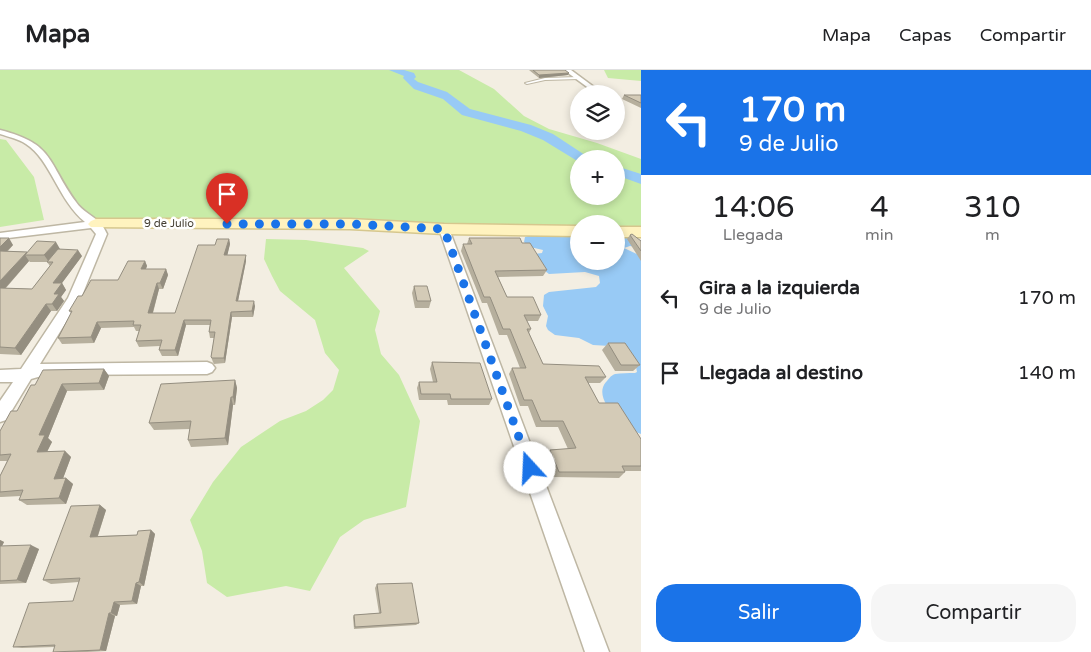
<!DOCTYPE html>
<html lang="es">
<meta charset="utf-8">
<style>
:root{--surface:#fff;--page:#f6f6f6;--text:#202124;--muted:#757577;--line:#e0e0e0;--accent:#1a73e8}
body{margin:0;font-family:"Varela Round",sans-serif;background:var(--page);color:var(--text);height:100vh;display:flex;flex-direction:column;font-size:19px;white-space:nowrap}
*{box-sizing:border-box;margin:0}
p{font-size:16px;color:var(--muted)}
.icon{flex:none;width:28px;height:28px;fill:none;stroke:currentColor;stroke-width:2;stroke-linecap:round;stroke-linejoin:round}
.map{position:relative;flex:1;overflow:hidden}
.side{display:flex;flex-direction:column;background:var(--surface);width:450px}
.side>*{flex:none}
.banner{background:#1a73e8;color:#fff;overflow:hidden}
.fabs{position:absolute;left:570px;top:15px;display:grid;gap:10px}
.fabs a{display:grid;place-items:center;width:55px;height:55px;border-radius:50%;background:var(--surface);box-shadow:0 2px 8px #0003;font-size:25px}
.pin{position:absolute;display:grid;place-items:center;width:42px;height:42px;color:#fff;margin:-51px -21px;border-radius:50% 50% 50% 0;rotate:-45deg;box-shadow:0 0 5px #0007}
.pin .icon{rotate:45deg}
.me{position:absolute;width:55px;margin:-28px;rotate:340deg;stroke-linejoin:round;filter:drop-shadow(0 0 4px #0008)}
.turn{display:flex;align-items:center;gap:18px;height:105px;padding:0 15px;font-size:22px}
.turn .icon{width:65px;height:65px;stroke-width:2.5}
.turn b{display:block;font-size:35px;line-height:42px}
.eta{display:flex;justify-content:space-evenly;align-items:center;height:85px;text-align:center}
.eta b{font-size:30px;font-weight:600;line-height:35px}
.cta{display:flex;gap:10px;margin-top:auto;padding:10px 15px}
.cta a{flex:1;height:58px;border-radius:20px;background:var(--accent);color:#fff;font-size:20px;font-weight:600;line-height:58px;text-align:center}
.cta a+a{background:var(--page);color:var(--text)}
ul{padding:0;list-style:none}
li{display:flex;align-items:center;gap:15px;height:75px;padding:0 15px}
li div{flex:1}
li b{display:block;font-size:19px}
li em{font-style:normal}
header{display:flex;align-items:center;gap:30px;box-sizing:border-box;height:70px;padding:0 25px;background:var(--surface);border-bottom:1px solid var(--line)}
header strong{font-size:24px}
nav{display:flex;gap:28px;margin-inline-start:auto;font-size:18px}
main{display:flex;flex:1;min-height:0}
.map>svg:first-child{display:block}
.green{fill:#c8eba7;fill-rule:evenodd}
.water{fill:#98caf5}
.lines{fill:none;stroke-linecap:round;stroke-linejoin:round}
.river{fill:#98caf5;fill-rule:evenodd}
.lane-casing{stroke:#beb7a4;stroke-width:2}
.street-casing{stroke:#beb7a4;stroke-width:3}
.secondary-casing{stroke:#d6c78e;stroke-width:3}
.lane{fill:#fff;fill-rule:evenodd}
.street{fill:#fff;fill-rule:evenodd}
.secondary{fill:#fff3bf;fill-rule:evenodd}
.wall{fill:#b6af9d;fill-rule:evenodd}
.shaded-wall{fill:#948e80}
.building{fill:#d4cbb7;stroke:#948e80}
.route{stroke:#1a73e8;stroke-width:9;stroke-dasharray:0 16.2}
.labels{text-anchor:middle;dominant-baseline:central;stroke-width:5;stroke-linejoin:round;paint-order:stroke}
.far-street-label{font-size:11px;fill:#443e32;stroke:#fff}
</style>
<header>
<strong>Mapa</strong>
<nav><a>Mapa</a><a>Capas</a><a>Compartir</a></nav>
</header>
<main>
<div class="map">
<svg width="641" height="582" viewBox="0 0 641 582">
<rect width="100%" height="100%" fill="#f3eee2"/>
<path class="green" d="M0 0H459L494 19 524 46 549 59 597 73 641 89V162H616V154H579V161L242 148 227 149V154H96L86 149 46 90 28 72 0 62ZM579 89H616V126H579Z
M604 0H641V11L608 8Z
M0 69 6 70 34 107 44 150 0 157Z
M266 169 306 170 363 178 369 181 344 198 380 241 375 260 381 284 399 305 420 351 406 437 364 450 340 467 310 521 286 516 227 527 207 513 202 481 190 450 213 412 241 377 280 351 306 341 323 330 333 320 339 300 325 283 315 250 280 221 272 206 264 189Z"/>
<path class="water" d="M579 163V191H616V166L641 170V178L630 176 624 178 641 186V364C625 358 591 329 606 312 609 309 610 306 615 304 621 303 629 303 635 303L637 302 636 297 610 276 593 275 579 268 555 265 548 260 546 256 548 246 543 236 544 225 549 222 596 217 600 213 599 206 585 202 549 204 545 201 534 184 542 183 543 180 530 177 524 172 525 167 531 165Z"/>
<g class="lines">
<path class="river" d="M389 0H404L414 3 416 7 414 9 418 12 447 22 470 39 531 55 553 64 591 89H579V92L543 70 521 61 462 45 443 29 414 19 403 8 404 6Z
M616 96 641 104V114L616 105Z"/>
<defs>
<path id="lane" d="M578 7 579 9 545 10 527 14 525 13 545 8Z"/>
<path id="street" d="M564 0H571L598 20 607 23 594 22Z
M0 60C55 74 47 92 76 132 82 141 92 145 99 152 102 154 105 160 107 164L81 228 40 294 207 292 212 294 215 298 212 302 207 304 45 305 31 309 6 350 0 352V331L13 312H0V300L21 299 68 228 96 164 91 158 0 169V163L85 152C58 130 51 90 26 74 19 69 9 67 0 64Z
M444 156 449 159 609 582H585L439 159Z"/>
<path id="secondary" d="M96 149H350L444 154 579 156V166L444 164 350 159 91 157 88 154 91 151Z
M616 157H641V167H616Z"/>
</defs>
<use href="#lane" class="lane-casing"/>
<use href="#street" class="street-casing"/>
<use href="#secondary" class="secondary-casing"/>
<use href="#lane" class="lane"/>
<use href="#street" class="street"/>
<use href="#secondary" class="secondary"/>
</g>
<path class="wall" d="M529 0H565L568 5 539 8Z
M624 25H641V38L622 29Z
M630 165 641 171V191L627 169Z
M0 168 13 175 8 181 27 182 60 179 82 186 62 213 66 220 61 227 64 231 57 241H51L21 285 0 284ZM29 191 30 192H47L50 196 32 219 6 218Z
M469 168 522 173 547 200 543 206 498 207 507 227 541 245 538 251H527L531 259 529 263 543 294 606 307 600 313H588L599 333 641 369V401H625V402L619 408 553 407 545 386 550 380 568 379 558 357H536L528 336H520L509 304 512 298H520L507 265H499L487 233H482L461 181 463 174H467Z
M229 169 230 174 227 185H246V191L238 231 255 236 253 247H232L225 293 214 294 213 292 211 287 214 268H210L209 262 210 255H186L178 286H162L159 280 160 276 139 277 136 271 139 261H136L134 257 101 258 94 273 62 274 58 268 71 243 69 241 82 226 118 210 145 191 147 196 146 199H166L168 205 163 219H159L153 243H175L215 175Z
M414 216 431 231 429 238H415L412 223Z
M608 273 640 295 633 301H615L602 280Z
M432 292 492 329 489 335H448L447 330H419L417 318 419 312H433L430 299Z
M104 299 109 306 104 320 67 321 48 368 52 372 47 381H65L71 387 63 408H66L73 414 66 434 27 435 19 430 21 426 1 427H0V406L7 391H0V361L17 341 35 315Z
M235 310 237 318 235 335H233L228 375 191 377 188 370 190 359 154 360 149 353Z
M100 435 106 440 98 466 137 465 151 460 155 464 144 516H141L137 534 120 535 117 546H115L106 581 87 582H53L55 577 22 578 13 577 73 531 79 512 51 514 43 510Z
M0 470 4 472 2 476 39 479 26 513 0 514Z
M377 514 419 553 416 555 354 559 353 547 354 545 379 543 375 518Z"/>
<path class="shaded-wall" d="M569 3 568 5 539 8V5Z
M9 168 13 175 1 187 0 186V177Z
M229 169 230 174 226 191 224 185Z
M56 172 60 179 49 192 44 185Z
M78 180 82 186 62 213 66 220 61 227 64 231 57 241 52 234 54 224 53 213Z
M27 182 25 185 29 191 0 224V211Z
M246 185V191L237 236 236 231Z
M145 191 147 196 143 205 141 199Z
M166 199 168 205 163 219 160 213Z
M157 213 159 219 151 249 148 243Z
M254 231 255 236 253 247 252 241Z
M46 234 51 241 21 285 15 278Z
M231 242 232 247 225 293 224 288Z
M184 250 186 255 178 286 175 280Z
M97 252 101 258 94 273 91 267Z
M104 299 109 306 104 320 99 313Z
M235 310 237 318 235 335 233 327Z
M62 314 67 321 48 368 52 372 44 388 37 382 39 365Z
M231 327 233 335 228 375 225 368Z
M65 381 71 387 61 414 54 409Z
M66 408 73 414 66 434 59 428Z
M100 435 106 440 96 471 90 467Z
M151 460 155 464 144 516 139 512Z
M0 470 4 472 0 480Z
M31 475 39 479 26 513 17 510Z
M136 513 141 516 137 534 132 531Z
M114 532 120 535 117 546 111 543Z
M109 543 115 546 106 581 100 580Z"/>
<path class="building" d="M533 0H565L569 3 539 5Z
M624 25H641V33Z
M632 164 641 171V181L630 165Z
M0 168H9L0 177Z
M469 168H520L522 173H530L547 200 495 201 507 227H533L541 245H524L531 259H527L543 294 599 296 606 307H585L599 333H618L641 369V396H622L625 402H559L550 380 576 378 563 351H541L532 330H524L512 298H526L510 259H503L490 227H484L463 174H472Z
M217 169H229L224 185H246L236 231H254L252 241 231 242 224 288H212L211 287 215 262H209L211 250H184L175 280H159L162 270 136 271 141 255H133L134 251 97 252 91 267 58 268 72 241H69L78 226H82L91 210H118L128 191H145L141 199H166L160 213H157L148 243H175L198 175H215Z
M37 171 56 172 44 185H25Z
M58 179 78 180 53 213H62L54 224H59L52 234H46L15 278 0 277V218L32 219 53 192H47Z
M0 181 27 182 0 211Z
M414 216H427L431 231H417Z
M608 273H625L640 295H621Z
M432 292 480 293 492 329H451L450 324H421L419 312H437Z
M104 299 99 313 62 314 39 365H45L37 382 65 381 54 409 66 408 59 428 19 430 23 420 0 422V406L11 384 0 385V361L11 341H17L31 315H35L43 300Z
M235 310 233 327H231L225 368 188 370 191 351 149 353 161 314Z
M100 435 90 467 137 465 138 461 151 460 139 512 136 513 132 531 114 532 111 543H109L100 580 53 582 55 575 13 577 29 533 73 531 80 508 43 510 71 436Z
M31 475 17 510 0 511V476Z
M412 513 419 553 355 557 354 545 381 543 377 514Z"/>
<g class="lines">
<path class="route" d="M227 154H350L444 159 530 398"/>
</g>
<g class="labels">
<g class="far-street-label">
<text x="169" y="153">9 de Julio</text>
</g>
</g>
</svg>
<div class="fabs">
<a><svg class="icon" aria-label="layers" viewBox="0 0 24 24"><path d="M12 4l9 5-9 5-9-5zM3 14l9 5 9-5"/></svg></a>
<a>+</a>
<a>−</a>
</div>
<div class="pin" style="left:227px;top:154px;background:#d93025"><svg class="icon" aria-label="arrive" viewBox="0 0 24 24"><path d="M6 21V4h12l-3 4 3 4H6"/></svg></div>
<svg class="me" style="left:530px;top:398px" viewBox="-20 -20 40 40"><circle r="19" fill="#fff"/><path d="M0-13L10 11 0 6-10 11z" fill="#1a73e8"/></svg>
</div>
<section class="side">
<div class="banner">
<div class="turn"><svg class="icon" aria-label="left" viewBox="0 0 24 24"><path d="M17 20v-9H6M10 6l-5 5 5 5"/></svg><div><b>170 m</b>9 de Julio</div></div>
</div>
<div class="eta">
<div><b>14:06</b><p>Llegada</p></div>
<div><b>4</b><p>min</p></div>
<div><b>310</b><p>m</p></div>
</div>
<ul>
<li><svg class="icon" aria-label="left" viewBox="0 0 24 24"><path d="M17 20v-9H6M10 6l-5 5 5 5"/></svg><div><b>Gira a la izquierda</b><p>9 de Julio</p></div><em>170 m</em></li>
<li><svg class="icon" aria-label="arrive" viewBox="0 0 24 24"><path d="M6 21V4h12l-3 4 3 4H6"/></svg><div><b>Llegada al destino</b></div><em>140 m</em></li>
</ul>
<div class="cta"><a>Salir</a><a>Compartir</a></div>
</section>
</main>
